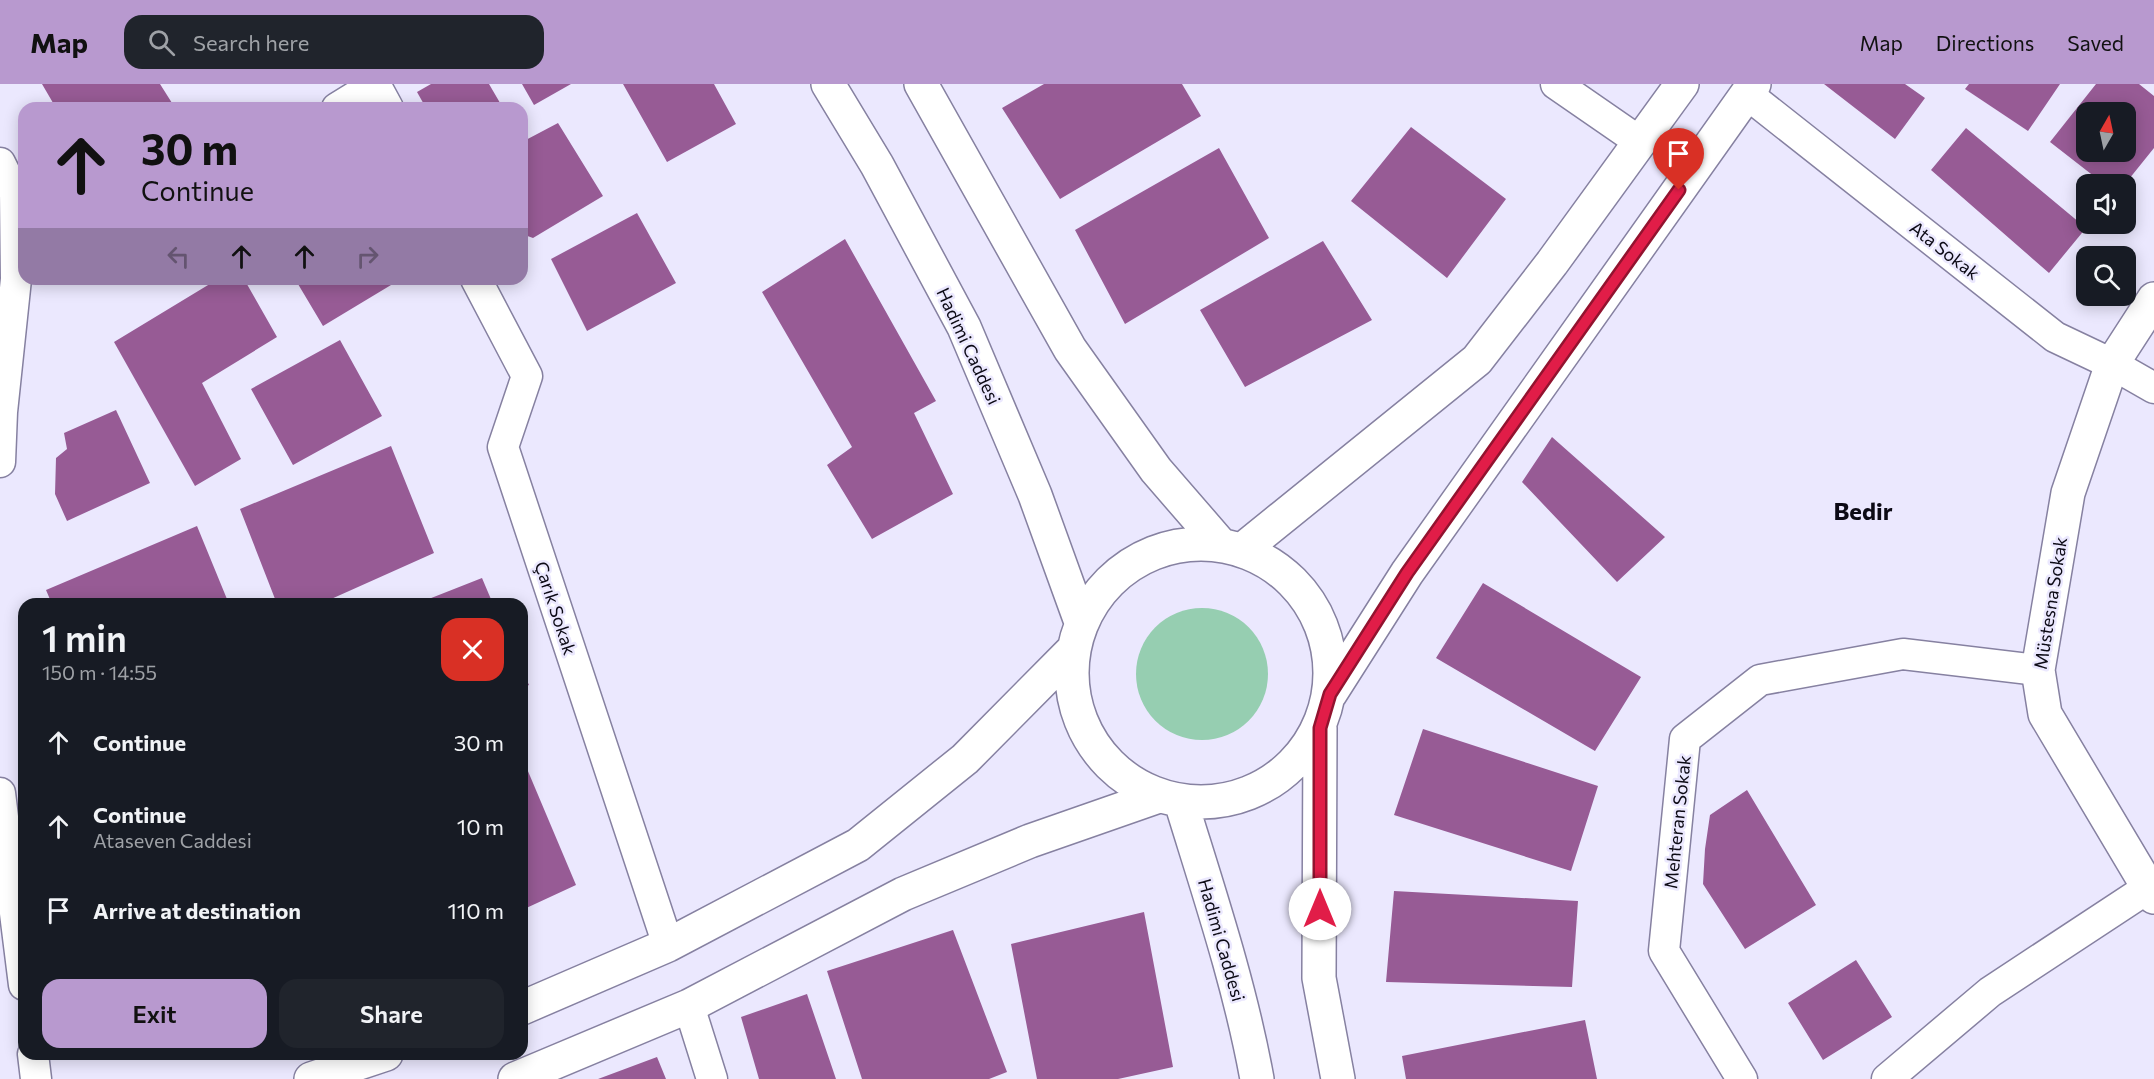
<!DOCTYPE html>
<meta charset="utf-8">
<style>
:root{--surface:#171b24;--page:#20242c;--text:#f1f3f6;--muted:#9ea1a6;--accent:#b899cf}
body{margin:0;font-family:Commissioner,sans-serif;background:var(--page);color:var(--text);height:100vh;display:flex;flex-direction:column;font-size:22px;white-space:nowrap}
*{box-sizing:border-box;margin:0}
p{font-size:20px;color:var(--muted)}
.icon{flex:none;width:33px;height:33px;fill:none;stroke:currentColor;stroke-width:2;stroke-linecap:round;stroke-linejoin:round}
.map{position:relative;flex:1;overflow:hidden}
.details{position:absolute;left:18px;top:514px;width:510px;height:462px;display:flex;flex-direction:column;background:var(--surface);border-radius:18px;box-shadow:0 3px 15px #0003}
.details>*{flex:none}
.hud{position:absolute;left:18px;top:18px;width:510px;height:183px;border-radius:18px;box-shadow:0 3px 15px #0003;background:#b899cf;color:#111;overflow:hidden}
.needle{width:39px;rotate:9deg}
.controls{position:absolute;left:2076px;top:18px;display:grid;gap:12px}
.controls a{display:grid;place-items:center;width:60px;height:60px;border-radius:12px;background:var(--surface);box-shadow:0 3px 15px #0003;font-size:30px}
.pin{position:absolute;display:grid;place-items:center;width:51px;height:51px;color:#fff;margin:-62px -26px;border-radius:50% 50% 50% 0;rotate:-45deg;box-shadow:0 0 6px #0007}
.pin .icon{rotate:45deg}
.me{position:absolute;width:66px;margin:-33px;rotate:0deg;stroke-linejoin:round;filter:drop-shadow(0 0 4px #0008)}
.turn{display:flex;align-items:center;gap:21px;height:126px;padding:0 24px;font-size:27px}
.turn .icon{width:78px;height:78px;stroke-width:2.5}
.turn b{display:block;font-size:42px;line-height:51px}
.lanes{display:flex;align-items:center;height:57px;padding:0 24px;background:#0003;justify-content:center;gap:30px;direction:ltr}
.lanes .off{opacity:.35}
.round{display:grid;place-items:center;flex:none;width:63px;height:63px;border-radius:18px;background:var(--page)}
.head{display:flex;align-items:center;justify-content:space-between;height:102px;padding:0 24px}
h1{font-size:36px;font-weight:600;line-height:45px}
.primary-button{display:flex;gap:12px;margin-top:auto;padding:12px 24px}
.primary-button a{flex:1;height:69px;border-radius:18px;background:var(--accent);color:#111;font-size:24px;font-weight:600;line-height:69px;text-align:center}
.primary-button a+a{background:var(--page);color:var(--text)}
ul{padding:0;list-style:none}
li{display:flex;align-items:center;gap:18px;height:84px;padding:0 24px}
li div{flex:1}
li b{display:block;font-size:22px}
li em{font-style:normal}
header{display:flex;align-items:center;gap:36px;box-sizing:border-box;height:84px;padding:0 30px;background:var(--accent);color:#111}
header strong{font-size:28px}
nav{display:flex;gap:33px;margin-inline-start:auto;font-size:21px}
.search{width:420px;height:54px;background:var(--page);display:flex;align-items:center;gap:15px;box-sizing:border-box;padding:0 21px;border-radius:18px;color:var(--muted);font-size:22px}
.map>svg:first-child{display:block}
.green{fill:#96ceb1}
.building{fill:#975b95;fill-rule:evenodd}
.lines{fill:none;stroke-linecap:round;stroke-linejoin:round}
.street-casing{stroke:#8681a1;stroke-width:33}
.secondary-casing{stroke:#8681a1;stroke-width:36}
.street{stroke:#fff;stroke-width:30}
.secondary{stroke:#fff;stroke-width:33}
.route-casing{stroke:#92132f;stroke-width:15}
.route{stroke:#e11d48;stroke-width:10}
.labels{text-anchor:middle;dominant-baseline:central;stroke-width:5;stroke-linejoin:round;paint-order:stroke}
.street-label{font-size:18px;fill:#0c0a15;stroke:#ebe8fe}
.district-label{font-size:24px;font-weight:bold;fill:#0c0a15;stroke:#ebe8fe}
</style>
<header>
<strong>Map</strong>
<div class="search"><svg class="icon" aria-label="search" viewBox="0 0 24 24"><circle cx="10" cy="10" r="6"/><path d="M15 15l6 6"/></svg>Search here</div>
<nav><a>Map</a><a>Directions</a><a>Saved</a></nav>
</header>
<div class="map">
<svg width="2154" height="995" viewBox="0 0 2154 995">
<rect width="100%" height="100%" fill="#ebe8fe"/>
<path class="green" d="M1136 590a66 66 0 1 1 132 0a66 66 0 1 1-132 0Z"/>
<path class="building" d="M42 0H160L172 19 163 24H56Z
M431 0H489L503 24H426L417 8Z
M522 0H571L534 21Z
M623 0H714L736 40 667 78Z
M1044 0H1182L1201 32 1060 115 1002 24Z
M1824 0H1905L1925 14 1895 55Z
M1969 0H2060L2028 47 1965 5Z
M2096 0H2139L2154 12V64L2125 100H2104L2050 58ZM2086 28H2126V68H2086Z
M558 39 603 112 533 154 522 150V58Z
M1411 43 1506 115 1447 194 1351 117Z
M1966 44 2086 144 2049 189 1931 86Z
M1219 64 1269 154 1125 240 1075 146Z
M637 129 676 199 587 247 551 175Z
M845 155 936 317 914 329 953 410 872 455 827 381 852 363 762 208Z
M1323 157 1372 236 1245 303 1200 226Z
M218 195H244L277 253 202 299 241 375 195 402 114 258Z
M295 195H394L396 198 323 242Z
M340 256 382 332 293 381 251 305Z
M116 326 150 399 67 437 55 410 56 374 67 365 64 349Z
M1552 353 1665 453 1617 498 1522 398Z
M391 362 434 469 320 520H277L240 425Z
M197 442 229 520H52L46 506Z
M482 494 493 520H416Z
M1483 499 1641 593 1595 667 1436 574Z
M522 586 529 601 522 604Z
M1423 645 1598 702 1571 787 1394 731Z
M522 673 576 801 522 826Z
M1747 706 1816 821 1745 865 1703 800 1705 765 1710 731Z
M1394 807 1578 817 1572 903 1386 898Z
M1144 828 1173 983 1118 995H1037L1011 860Z
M953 846 1007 988 989 995H862L827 887Z
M1856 876 1892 933 1823 976 1788 919Z
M807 910 836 995H759L741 933Z
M1585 936 1597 995H1406L1402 972Z
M657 973 666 995H598Z"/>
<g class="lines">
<defs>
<path id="street" d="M375 0 388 24
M1556 0 1640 58
M1747 10 2055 253 2112 280 2154 304
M337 24 376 0
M0 79 15 109 16 195 2 328 0 378
M476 195 527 292 503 363 668 861
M0 709 24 901
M689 922 712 995
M33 970 36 995
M1742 995 1664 867 1685 655 1760 596 1903 570 2038 586
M1887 995 1990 908 2148 804"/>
<path id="secondary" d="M828 0 877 81 964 243 1035 411 1081 538
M921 0 1070 265 1156 386 1221 461
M2154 215 2112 280 2068 409 2038 586 2045 630 2154 813
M1072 589a129 129 0 1 1 258 0a129 129 0 1 1-258 0Z
M1242 466 1477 276 1552 179 1682 0
M1330 610 1407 489 1754 0
M1320 644 1319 894 1338 995
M1181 718C1209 809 1240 901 1257 995
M522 924 668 861 858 761 965 675 1072 567
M311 995 386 970
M515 995 689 922 903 810 1030 757 1159 712"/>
</defs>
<use href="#street" class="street-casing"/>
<use href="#secondary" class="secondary-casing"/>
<use href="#street" class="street"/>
<use href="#secondary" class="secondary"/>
</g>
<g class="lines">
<defs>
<path id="route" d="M1320 825V644L1330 610 1407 489 1679 106"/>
</defs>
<use href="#route" class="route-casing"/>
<use href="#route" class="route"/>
</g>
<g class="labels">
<g class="street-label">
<text transform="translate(1945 166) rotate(38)">Ata Sokak</text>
<text transform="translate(969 262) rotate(65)">Hadimi Caddesi</text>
<text transform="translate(2050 519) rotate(-81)">Müstesna Sokak</text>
<text transform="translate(556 524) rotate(72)">Çarık Sokak</text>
<text transform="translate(1677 738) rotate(-84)">Mehteran Sokak</text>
<text transform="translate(1222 856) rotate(74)">Hadimi Caddesi</text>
</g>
<g class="district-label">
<text x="1863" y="426">Bedir</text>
</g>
</g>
</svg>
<div class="controls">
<a><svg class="needle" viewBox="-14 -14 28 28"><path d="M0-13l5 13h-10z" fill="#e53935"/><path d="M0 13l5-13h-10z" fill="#9ea1a6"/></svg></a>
<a><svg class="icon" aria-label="sound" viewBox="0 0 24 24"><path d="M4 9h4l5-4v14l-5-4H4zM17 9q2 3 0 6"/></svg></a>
<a><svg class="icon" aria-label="search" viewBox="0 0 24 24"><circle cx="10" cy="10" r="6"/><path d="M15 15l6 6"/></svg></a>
</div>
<div class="pin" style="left:1679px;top:106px;background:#d93025"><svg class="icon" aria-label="arrive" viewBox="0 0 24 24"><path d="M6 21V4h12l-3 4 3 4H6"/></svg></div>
<svg class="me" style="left:1320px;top:825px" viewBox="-20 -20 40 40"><circle r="19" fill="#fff"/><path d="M0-13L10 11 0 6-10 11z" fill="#e11d48"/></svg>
<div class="hud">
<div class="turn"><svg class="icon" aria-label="ahead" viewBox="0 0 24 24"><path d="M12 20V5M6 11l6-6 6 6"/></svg><div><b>30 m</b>Continue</div></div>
<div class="lanes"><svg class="icon off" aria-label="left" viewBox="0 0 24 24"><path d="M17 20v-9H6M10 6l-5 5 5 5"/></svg><svg class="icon" aria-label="ahead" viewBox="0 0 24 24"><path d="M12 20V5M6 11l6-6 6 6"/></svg><svg class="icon" aria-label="ahead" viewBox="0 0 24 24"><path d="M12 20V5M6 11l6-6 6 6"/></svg><svg class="icon off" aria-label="right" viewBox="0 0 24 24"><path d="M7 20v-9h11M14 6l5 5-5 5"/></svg></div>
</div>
<section class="details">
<div class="head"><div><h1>1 min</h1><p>150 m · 14:55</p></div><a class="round" style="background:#d93025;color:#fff"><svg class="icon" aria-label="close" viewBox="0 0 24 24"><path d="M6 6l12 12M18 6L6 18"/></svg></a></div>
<ul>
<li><svg class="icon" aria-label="ahead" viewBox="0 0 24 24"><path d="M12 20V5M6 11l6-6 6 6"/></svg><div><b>Continue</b></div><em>30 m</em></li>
<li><svg class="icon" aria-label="ahead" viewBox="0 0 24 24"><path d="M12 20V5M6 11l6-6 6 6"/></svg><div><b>Continue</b><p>Ataseven Caddesi</p></div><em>10 m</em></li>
<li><svg class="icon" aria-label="arrive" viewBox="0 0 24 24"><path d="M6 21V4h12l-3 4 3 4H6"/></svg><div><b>Arrive at destination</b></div><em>110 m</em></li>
</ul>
<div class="primary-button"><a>Exit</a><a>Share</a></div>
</section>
</div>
